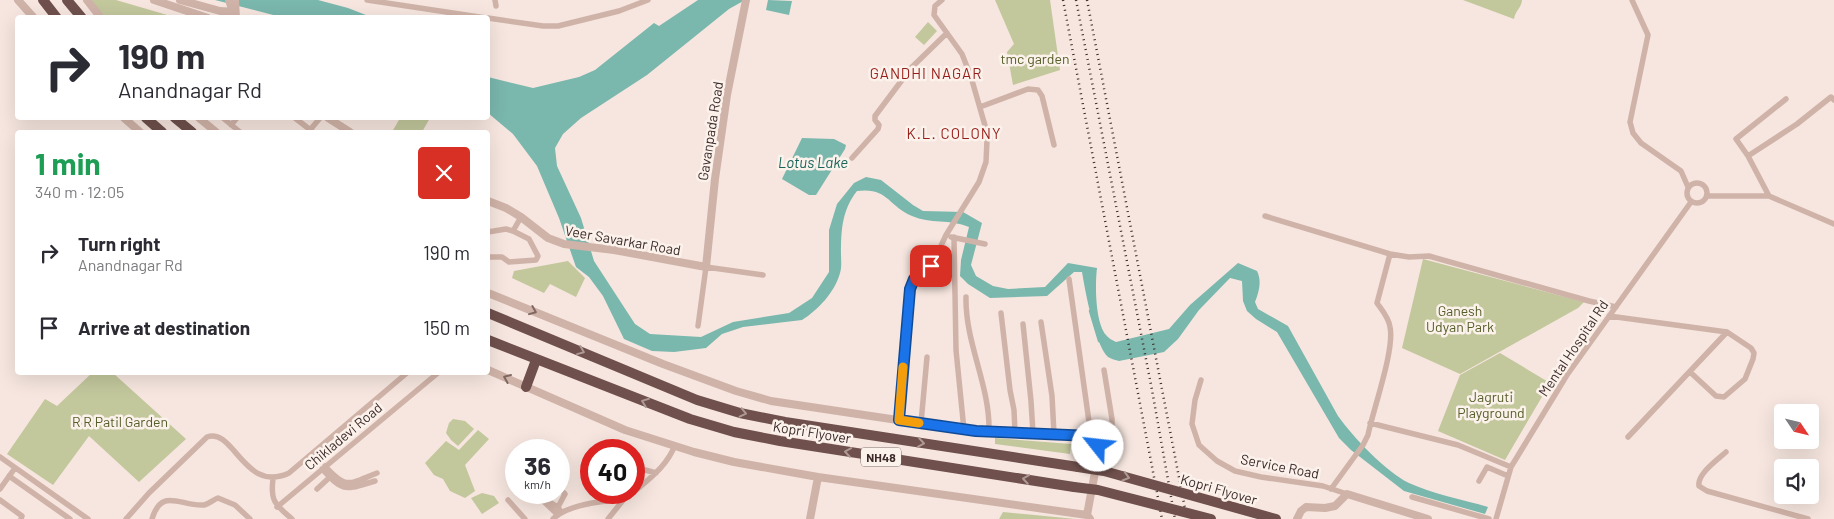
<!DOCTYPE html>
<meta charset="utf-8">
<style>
:root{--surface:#fff;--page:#f2f2f3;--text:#2b2b33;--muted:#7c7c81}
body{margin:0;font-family:Barlow,sans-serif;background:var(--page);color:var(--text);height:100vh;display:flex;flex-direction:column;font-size:19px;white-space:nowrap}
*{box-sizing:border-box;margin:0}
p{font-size:16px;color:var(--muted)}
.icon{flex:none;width:28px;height:28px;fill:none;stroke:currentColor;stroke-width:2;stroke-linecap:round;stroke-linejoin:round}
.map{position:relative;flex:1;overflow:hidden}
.panel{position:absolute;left:15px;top:130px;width:475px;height:245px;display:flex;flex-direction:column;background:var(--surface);border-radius:5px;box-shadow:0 5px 20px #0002}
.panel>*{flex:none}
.hud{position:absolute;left:15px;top:15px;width:475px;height:105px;border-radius:5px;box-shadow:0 5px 20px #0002;background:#fff;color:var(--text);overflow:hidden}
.needle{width:32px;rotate:125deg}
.fabs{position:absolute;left:1774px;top:404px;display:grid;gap:10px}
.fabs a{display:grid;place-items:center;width:45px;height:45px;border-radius:5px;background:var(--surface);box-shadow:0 5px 20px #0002;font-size:25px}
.speed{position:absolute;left:505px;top:439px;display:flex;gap:10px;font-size:25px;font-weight:700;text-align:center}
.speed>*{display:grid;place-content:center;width:65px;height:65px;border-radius:50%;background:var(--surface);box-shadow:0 5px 20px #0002;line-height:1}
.speed small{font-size:12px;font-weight:400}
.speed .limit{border:8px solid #d22;background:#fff;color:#111}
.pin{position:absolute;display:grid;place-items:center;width:42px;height:42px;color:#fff;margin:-21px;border-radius:10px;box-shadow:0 2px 8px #0006}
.me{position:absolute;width:55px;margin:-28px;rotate:299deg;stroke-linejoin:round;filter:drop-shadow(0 0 4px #0008)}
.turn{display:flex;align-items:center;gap:18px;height:105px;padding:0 20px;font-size:22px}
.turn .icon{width:65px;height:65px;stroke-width:2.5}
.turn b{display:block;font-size:35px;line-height:42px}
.round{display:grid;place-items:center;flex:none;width:52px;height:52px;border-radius:5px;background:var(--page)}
.overview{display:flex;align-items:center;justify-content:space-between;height:85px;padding:0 20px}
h1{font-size:30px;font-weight:700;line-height:38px;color:#1e9e55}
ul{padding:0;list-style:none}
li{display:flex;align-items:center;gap:15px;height:75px;padding:0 20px}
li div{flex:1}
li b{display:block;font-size:19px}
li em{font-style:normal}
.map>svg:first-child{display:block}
.green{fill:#c2c79c}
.water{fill:#7ab7ad}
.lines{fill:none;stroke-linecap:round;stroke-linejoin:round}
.stream{stroke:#7ab7ad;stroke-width:2.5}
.minor{stroke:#d0b3a8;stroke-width:5.5}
.tertiary{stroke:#d0b3a8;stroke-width:8}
.trunk{stroke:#6f504c;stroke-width:10}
.rail{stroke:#3c2b29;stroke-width:2.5;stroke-dasharray:1 4;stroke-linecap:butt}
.trunk-bridge{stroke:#6f504c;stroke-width:10}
.oneway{stroke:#7f6862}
.oneway2{stroke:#ae9994}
.route-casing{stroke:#114b97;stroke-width:12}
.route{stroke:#1a73e8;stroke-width:9}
.slow{stroke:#f59e0b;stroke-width:9}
.labels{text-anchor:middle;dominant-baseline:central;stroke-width:5;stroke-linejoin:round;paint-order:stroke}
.shield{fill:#fcf2ec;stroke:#766764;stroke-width:1}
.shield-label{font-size:12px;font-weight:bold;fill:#3c2b29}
.park-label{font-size:14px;fill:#555e29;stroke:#fcf2ec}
.street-label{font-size:14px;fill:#3c2b29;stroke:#fcf2ec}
.neighbourhood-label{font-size:15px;letter-spacing:1px;fill:#961c17;stroke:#fcf2ec}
.water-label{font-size:15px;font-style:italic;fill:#19645a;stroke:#fcf2ec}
</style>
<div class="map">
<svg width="1834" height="519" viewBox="0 0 1834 519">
<rect width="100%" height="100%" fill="#f6e6df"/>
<path class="green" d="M89 0H116L174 17H104Z
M995 0H1050L1060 70 1013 85 1007 52 1014 44Z
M1463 0H1522C1522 7 1515 11 1514 19Z
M928 22 937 31 924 45 915 37Z
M400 118H430L422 132H392Z
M1423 259 1584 302 1578 308 1460 374 1402 348Z
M568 261 585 278 576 297 550 284 544 293 512 278 514 271Z
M1500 353 1550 383 1505 460 1438 431 1460 375Z
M93 372 113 373 186 439 139 482 89 436 53 485 7 454 45 399 57 406Z
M453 419 465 421 474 429 458 446 451 440 446 433 449 423Z
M478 430 489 439 465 465 475 491 465 498 450 491 443 479 434 475 425 463 446 441 459 450Z
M995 438 1071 444 1070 454 995 444Z
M482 493 494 496 499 503 482 514 471 498Z
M1003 512 1076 519H999Z"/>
<path class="water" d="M215 0H318L348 8 371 17H281Z
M698 0H745L729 9 647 75 581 118 563 134 555 148 557 166 581 218 594 261 635 324 650 334 701 337 733 322 789 313 812 298 829 272V230L837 204 854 183 866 177 881 180 913 205 923 211 963 212 982 223 971 265 976 276 993 286 1008 289 1045 287 1068 263 1097 268C1095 284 1095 322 1106 335 1108 338 1112 340 1116 342L1169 329 1190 305 1238 263 1257 271C1262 281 1259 292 1255 302L1258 309 1265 313 1288 326 1338 416C1353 437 1386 472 1409 483 1430 493 1464 500 1488 507L1485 514 1404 491 1351 450 1339 438 1277 332 1256 319 1247 311 1243 301 1242 281 1230 278 1199 310 1178 339 1164 352 1119 361C1116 360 1111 359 1108 357 1095 345 1085 290 1082 272H1074L1047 296 990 298 968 284 960 276 961 260 969 227C950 219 930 224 912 216 888 206 888 187 857 191 842 210 841 230 841 254 841 260 842 267 840 273 835 292 818 310 802 320L743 327 722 334 706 348 674 352 652 351 624 339 603 296 589 277 576 267 559 218 537 166 513 134 488 113V77L533 88 579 77 595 70 654 23 659 26Z
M768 0 792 1 789 15 766 10Z
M802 138 834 139 846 145 845 149 816 195H809L782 179Z"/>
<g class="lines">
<path class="stream" d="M1090 311 1099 341 1102 342"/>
<path class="minor" d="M367 0 486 18
M495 0 496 6
M1632 0 1648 35 1630 122 1633 133 1641 143 1681 171 1688 187
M488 18 543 26H558L619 11 648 0
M980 107 1028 89 1038 90 1042 96 1054 145
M223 118 240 132
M295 118 313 132
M231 125 237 118
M310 130 320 118
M1748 156 1736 139 1786 99
M852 158 878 129 879 125 875 120V116L911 68 947 33
M1687 193a10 10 0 1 1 20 0a10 10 0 1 1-20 0Z
M1707 196H1769L1834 224
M1769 196 1748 156 1797 124 1831 97 1834 100
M1265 216 1390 254 1409 257 1429 256 1589 301 1616 307
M513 231 521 217
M488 232 506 229 513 231 529 239 538 256 536 260 509 262 502 257H488
M951 237 985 244
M954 237 956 350 964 430
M1069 279 1091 436
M966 297C965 343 990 385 989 431
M1001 313 1010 390 1014 410 1015 432
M1609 316 1727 332 1628 437
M1041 322 1052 396 1054 434
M1023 324 1031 401 1033 433
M698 326 706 267 763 275
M1690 372 1716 396 1724 397 1745 379 1753 359 1754 353 1751 348 1727 332
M1201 380 1195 400 1192 424 1199 445 1217 461 1235 471 1261 477 1323 486 1347 494
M899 420 908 310 912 284 920 274 929 269 934 261 946 235 979 182 986 162 987 140 986 129 971 77 962 54 934 15 935 6 942 0
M921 423 927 357
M1370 423 1458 445 1511 467
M1097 442 1108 439 1112 435V419L1104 370
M1726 452C1717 460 1697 474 1699 486L1707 491 1808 519
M0 457 88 519
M325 466C347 490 349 484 377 473
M638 468 656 473
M322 469C344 493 344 490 375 481
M9 476 70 519
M273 479C270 502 276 505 292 519
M1479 481 1487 467 1508 476
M0 489 15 468
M317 489 330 477
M1331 489 1363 445 1368 435C1373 410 1395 349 1390 327 1389 318 1382 310 1377 303L1390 254
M540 492 539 497 558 515
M634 492C650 478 667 466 675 445
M1412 497 1489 519
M543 498 558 507 561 512
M0 500 22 516 21 519
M508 500 525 519
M277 507 439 372
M558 507 565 494 559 488
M126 519 149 493 207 437C234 427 244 494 289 473L408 372
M152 519C162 486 181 507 204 505 209 504 213 500 218 498L235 505 250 519
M553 519C568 504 604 501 624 499
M608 519 624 499 633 492
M1496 519 1511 467 1567 375 1691 202"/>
<path class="tertiary" d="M18 0 34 18
M87 0 101 18
M154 0 208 18
M180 0 220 11 235 12
M229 0 231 6 234 9
M235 0 236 18
M124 118 140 132
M199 118 216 132
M328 118 350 132
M488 201 506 208 521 217 548 238 564 244 614 250 706 267 715 179 727 95 746 0
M488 293 663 364 736 391 771 401 964 430 1091 436 1097 442 1099 451 1087 515
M488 370 625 430 694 452 734 462 818 477 1087 515 1090 519
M810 519 818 477
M1297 519 1301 511 1306 507 1325 508 1335 506 1347 494 1428 519"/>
<path class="trunk" d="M43 0 57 18
M67 0 82 18
M146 118 162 132
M175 118 192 132
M488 313 697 400 740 413 785 422 1078 467
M488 340 690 419 734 432 780 441 1074 487
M526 387 536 360"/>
<path class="rail" d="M1063 0 1162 519
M1076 0 1152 390 1175 519
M1087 0 1187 519"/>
<path class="trunk-bridge" d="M1078 467 1104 471 1276 519
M1074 487 1098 490 1211 519"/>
</g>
<defs><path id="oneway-chevron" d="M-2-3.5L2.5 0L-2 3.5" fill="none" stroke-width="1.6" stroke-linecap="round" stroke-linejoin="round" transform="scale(1.25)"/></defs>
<g class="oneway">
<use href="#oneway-chevron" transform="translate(533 311) rotate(22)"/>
<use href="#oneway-chevron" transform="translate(507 378) rotate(-157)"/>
</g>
<g class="oneway2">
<use href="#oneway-chevron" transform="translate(581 351) rotate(22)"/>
<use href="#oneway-chevron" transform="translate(645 402) rotate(-159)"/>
<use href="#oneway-chevron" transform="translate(743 413) rotate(13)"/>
<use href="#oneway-chevron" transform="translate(921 443) rotate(9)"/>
<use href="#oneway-chevron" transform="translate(848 452) rotate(-171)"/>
<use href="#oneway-chevron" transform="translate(1126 477) rotate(16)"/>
<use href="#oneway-chevron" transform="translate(1026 479) rotate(-171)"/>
</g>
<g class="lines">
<defs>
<path id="route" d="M931 266 914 279 910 289 899 420 976 431 1091 436 1097 442 1098 446"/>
</defs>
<use href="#route" class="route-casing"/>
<use href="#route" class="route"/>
<path class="slow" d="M903 367 899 420 919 423"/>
</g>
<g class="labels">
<rect class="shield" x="861" y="447.5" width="40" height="19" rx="4"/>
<g class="shield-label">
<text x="881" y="457">NH48</text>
</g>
<g class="park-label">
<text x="1035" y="58">tmc garden</text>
<text x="1460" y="310">Ganesh<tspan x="1460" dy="16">Udyan Park</tspan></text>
<text x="1491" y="396">Jagruti<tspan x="1491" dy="16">Playground</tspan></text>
<text x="120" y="421">R R Patil Garden</text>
</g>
<g class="street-label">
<text transform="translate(710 131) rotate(-81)">Gavanpada Road</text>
<text transform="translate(623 240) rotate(10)">Veer Savarkar Road</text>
<text transform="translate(1573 348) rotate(-56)">Mental Hospital Rd</text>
<text transform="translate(812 432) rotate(9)">Kopri Flyover</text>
<text transform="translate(343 436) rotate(-40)">Chikladevi Road</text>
<text transform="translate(1280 466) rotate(11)">Service Road</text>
<text transform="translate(1219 489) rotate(16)">Kopri Flyover</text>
</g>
<g class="neighbourhood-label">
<text x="926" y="73">GANDHI NAGAR</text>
<text x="954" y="133">K.L. COLONY</text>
</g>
<g class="water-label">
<text x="813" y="162">Lotus Lake</text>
</g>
</g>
</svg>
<div class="fabs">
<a><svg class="needle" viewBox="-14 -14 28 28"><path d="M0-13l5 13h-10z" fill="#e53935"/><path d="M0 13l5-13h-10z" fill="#7c7c81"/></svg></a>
<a><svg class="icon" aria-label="sound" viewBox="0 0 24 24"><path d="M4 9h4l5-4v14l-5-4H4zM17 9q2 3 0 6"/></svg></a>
</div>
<div class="speed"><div>36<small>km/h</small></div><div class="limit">40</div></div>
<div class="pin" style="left:931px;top:266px;background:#d93025"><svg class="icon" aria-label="arrive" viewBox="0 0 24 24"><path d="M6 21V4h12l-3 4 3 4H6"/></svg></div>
<svg class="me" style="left:1098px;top:446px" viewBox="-20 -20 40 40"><circle r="19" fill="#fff"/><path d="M0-13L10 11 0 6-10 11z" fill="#1a73e8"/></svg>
<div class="hud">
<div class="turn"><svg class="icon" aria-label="right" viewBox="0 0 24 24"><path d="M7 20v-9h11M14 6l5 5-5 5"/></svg><div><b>190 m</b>Anandnagar Rd</div></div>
</div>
<section class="panel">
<div class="overview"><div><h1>1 min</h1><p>340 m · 12:05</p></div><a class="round" style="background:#d93025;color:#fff"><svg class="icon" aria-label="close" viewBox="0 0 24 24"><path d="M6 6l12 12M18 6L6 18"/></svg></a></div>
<ul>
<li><svg class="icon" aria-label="right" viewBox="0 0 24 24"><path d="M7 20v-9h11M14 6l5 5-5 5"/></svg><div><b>Turn right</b><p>Anandnagar Rd</p></div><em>190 m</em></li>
<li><svg class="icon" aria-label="arrive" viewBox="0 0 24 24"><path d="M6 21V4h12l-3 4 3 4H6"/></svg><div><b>Arrive at destination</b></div><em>150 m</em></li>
</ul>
</section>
</div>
